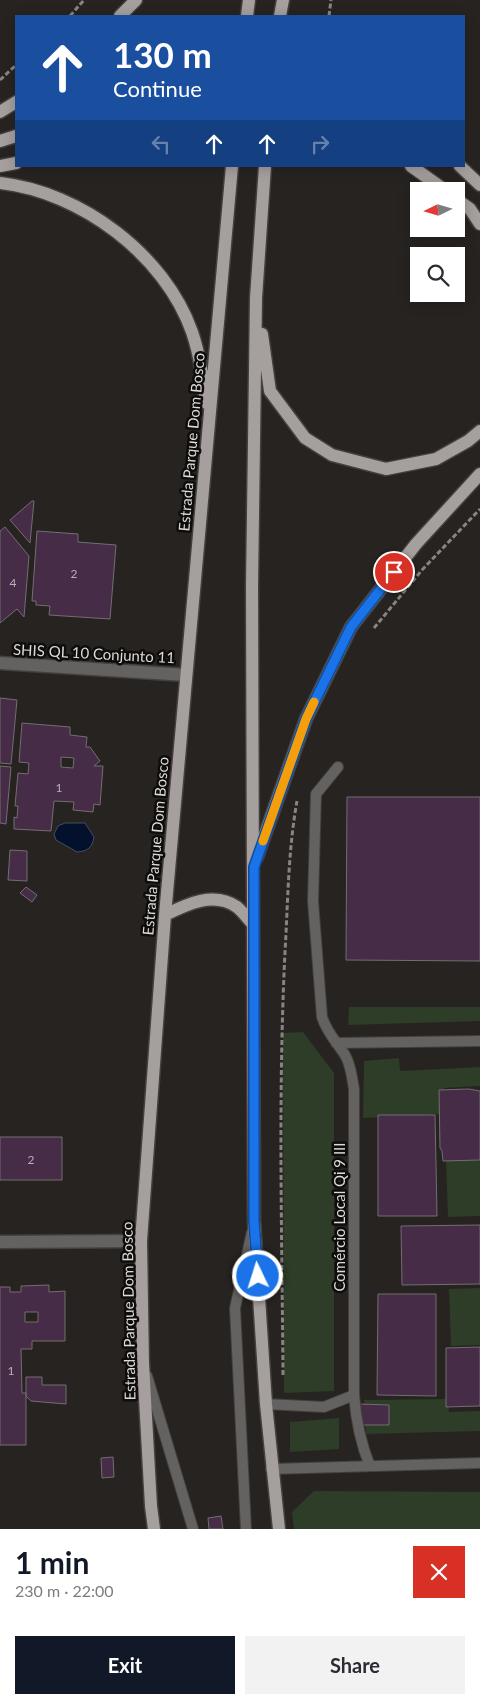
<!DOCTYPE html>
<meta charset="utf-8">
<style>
:root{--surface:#fff;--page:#f2f2f3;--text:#2b2b33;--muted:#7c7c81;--accent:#111827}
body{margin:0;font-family:Lato,sans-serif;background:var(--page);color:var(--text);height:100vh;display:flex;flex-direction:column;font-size:19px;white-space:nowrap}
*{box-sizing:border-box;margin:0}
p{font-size:16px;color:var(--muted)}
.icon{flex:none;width:28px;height:28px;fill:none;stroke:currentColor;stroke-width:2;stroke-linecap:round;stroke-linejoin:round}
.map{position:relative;height:1529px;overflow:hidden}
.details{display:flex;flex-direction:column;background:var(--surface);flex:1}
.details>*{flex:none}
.hud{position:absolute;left:15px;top:15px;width:450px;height:152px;border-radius:0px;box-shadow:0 2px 12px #0003;background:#1a4fa0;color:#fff;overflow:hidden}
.needle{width:32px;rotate:265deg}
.controls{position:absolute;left:410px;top:182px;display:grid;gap:10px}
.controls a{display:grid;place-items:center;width:55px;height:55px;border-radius:0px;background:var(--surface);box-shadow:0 2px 12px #0003;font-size:25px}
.pin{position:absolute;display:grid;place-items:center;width:42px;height:42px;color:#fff;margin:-21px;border:2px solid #fff;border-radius:50%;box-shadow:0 1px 5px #0007}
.me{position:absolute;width:55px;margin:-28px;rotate:356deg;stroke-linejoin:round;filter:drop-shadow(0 0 4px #0008)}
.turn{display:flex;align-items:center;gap:18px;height:105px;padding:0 15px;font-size:22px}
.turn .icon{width:65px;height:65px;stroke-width:2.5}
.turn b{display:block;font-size:35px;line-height:42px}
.lanes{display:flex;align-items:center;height:48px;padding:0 15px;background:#0003;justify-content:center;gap:25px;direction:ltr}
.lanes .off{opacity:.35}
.round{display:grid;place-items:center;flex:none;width:52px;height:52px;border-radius:0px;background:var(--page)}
.overview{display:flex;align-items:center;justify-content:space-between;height:85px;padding:0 15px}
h1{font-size:30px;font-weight:700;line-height:38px;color:var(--accent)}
.cta{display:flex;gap:10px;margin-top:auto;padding:10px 15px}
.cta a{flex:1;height:58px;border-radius:0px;background:var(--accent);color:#fff;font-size:20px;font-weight:700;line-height:58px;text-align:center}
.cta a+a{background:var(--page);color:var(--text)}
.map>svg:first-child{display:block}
.green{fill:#2d3d27}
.water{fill:#04112d;stroke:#454d60}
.building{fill:#472c47;stroke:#726e71;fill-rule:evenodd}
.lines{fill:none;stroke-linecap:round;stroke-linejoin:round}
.lane-casing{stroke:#44403d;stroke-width:12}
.street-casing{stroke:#44403d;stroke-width:15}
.primary-casing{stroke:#44403d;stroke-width:15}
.path{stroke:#888482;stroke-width:3;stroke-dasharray:5 2.5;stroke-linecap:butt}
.lane{stroke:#646161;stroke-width:10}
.street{stroke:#646161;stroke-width:12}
.primary{stroke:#a59f9e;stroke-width:12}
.route-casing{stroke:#114b97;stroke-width:12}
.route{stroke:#1a73e8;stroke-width:9}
.slow{stroke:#f59e0b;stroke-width:9}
.labels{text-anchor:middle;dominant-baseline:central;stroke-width:5;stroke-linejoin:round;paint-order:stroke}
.number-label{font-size:12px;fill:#b8aeb4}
.street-label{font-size:15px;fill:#dddad8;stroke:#0e0d0b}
</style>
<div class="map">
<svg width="480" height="1529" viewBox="0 0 480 1529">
<rect width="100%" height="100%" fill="#272320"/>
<path class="green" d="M349 1007H480V1021L348 1025Z
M303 1032 334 1073V1391L284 1393 283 1033Z
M399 1058 400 1071 480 1067V1086L444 1088 445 1114 363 1118 364 1061Z
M446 1160H480V1216L448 1217Z
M480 1288V1345L451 1346 449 1289Z
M448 1399 449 1412 480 1411V1431L366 1434 364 1400Z
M339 1418V1449L290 1452V1422Z
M314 1491 480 1492V1529H294L292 1512Z"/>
<path class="water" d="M65 823H85L94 837C92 848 88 851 77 852L56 840 54 834 58 826Z"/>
<path class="building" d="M32 501H34L30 543 10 520Z
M5 527 29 556 24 617 17 609 0 623V531Z
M37 531 78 534V542L116 545 110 619 49 615 50 606 36 605V601H32Z
M0 698 17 700 11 764 0 763Z
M22 723 70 727V735L87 737 86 747H90L100 761 94 766H103L100 805 94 804 93 812 73 810 74 802 54 801 51 831 14 829V817L17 818 18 806H15L18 773 28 774 29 763 19 762ZM61 757 74 758 73 768 61 767Z
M0 766 11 767 6 824 0 823Z
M347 797H480V961L346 960Z
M10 850 27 851V881L8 880Z
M26 887 37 895 32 902 20 893Z
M469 1089 480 1091V1160L443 1161 442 1151 440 1148 439 1090Z
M378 1115H435L437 1216H378Z
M0 1137H62V1180H0Z
M480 1225V1284L402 1285 401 1226Z
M49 1285V1292L65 1291V1341H32V1349H21L22 1393H26V1445H0V1287H10V1292H21V1286ZM25 1312H38V1322H25Z
M378 1294H436V1396L377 1395Z
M480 1347V1406L446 1407V1348Z
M26 1377H42V1385H66V1404L31 1401 26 1396Z
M360 1404 389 1405V1425H360Z
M113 1457 114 1477 102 1478 101 1458Z
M221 1516 223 1529H209L208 1518Z"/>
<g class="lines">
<defs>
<path id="lane" d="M338 767 316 794 313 901 322 1017C327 1033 336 1041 345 1055 351 1065 352 1078 354 1089V1395C356 1421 360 1442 370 1466
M336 1043 480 1041
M147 1376 193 1529
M266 1404 324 1407 354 1395
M271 1469 480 1463
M246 1529 235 1308 252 1232"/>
<path id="street" d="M0 663 186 675
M0 1242 141 1241"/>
<path id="primary" d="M120 16 136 0
M247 16 249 0
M280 16 283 0
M0 112 16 102
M0 141 16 136
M0 166 16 163
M265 166 256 298 252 586 254 1221 266 1404 279 1529
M411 166 446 191
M460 166 480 185
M0 183C81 192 165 255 192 332 200 355 203 380 206 403
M456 199 470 209 480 224
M262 334 270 391 305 438 332 455 386 469 436 459 468 441 480 431
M257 857 306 719 351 627 416 544 480 474
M165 915C187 904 214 891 237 907 243 912 248 919 253 924
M154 1529 151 1506 143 1363 141 1241 165 915 232 166"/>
</defs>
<use href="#lane" class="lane-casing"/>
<use href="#street" class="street-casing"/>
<use href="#primary" class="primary-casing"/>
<path class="path" d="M70 16 84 0
M329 16 331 0
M0 80 16 65
M374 628 422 570 480 509
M283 1375C282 1234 278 1093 285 952 288 902 288 851 297 801"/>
<use href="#lane" class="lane"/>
<use href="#street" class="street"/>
<use href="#primary" class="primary"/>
</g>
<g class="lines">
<defs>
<path id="route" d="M258 1276 254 1221V867L306 719 351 627 394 572"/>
</defs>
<use href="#route" class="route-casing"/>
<use href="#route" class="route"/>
<path class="slow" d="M263 841 306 719 314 702"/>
</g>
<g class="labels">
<g class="number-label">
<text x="74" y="573">2</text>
<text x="13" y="582">4</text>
<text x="59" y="787">1</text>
<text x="31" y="1159">2</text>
<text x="11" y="1370">1</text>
</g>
<g class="street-label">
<text transform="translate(191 442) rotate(-85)">Estrada Parque Dom Bosco</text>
<text transform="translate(94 653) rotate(3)">SHIS QL 10 Conjunto 11</text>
<text transform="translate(155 846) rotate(-85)">Estrada Parque Dom Bosco</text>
<text transform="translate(339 1217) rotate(-90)">Comércio Local Qi 9 III</text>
<text transform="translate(128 1311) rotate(-91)">Estrada Parque Dom Bosco</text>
</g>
</g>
</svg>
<div class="controls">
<a><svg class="needle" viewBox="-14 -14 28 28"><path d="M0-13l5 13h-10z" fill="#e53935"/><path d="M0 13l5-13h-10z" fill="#7c7c81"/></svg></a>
<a><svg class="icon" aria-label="search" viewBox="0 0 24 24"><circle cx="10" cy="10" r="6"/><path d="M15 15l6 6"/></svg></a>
</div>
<div class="pin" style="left:394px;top:572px;background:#d93025"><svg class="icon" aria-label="arrive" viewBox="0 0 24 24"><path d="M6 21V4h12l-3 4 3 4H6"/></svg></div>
<svg class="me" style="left:258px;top:1276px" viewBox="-20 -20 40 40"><circle r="17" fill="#1a73e8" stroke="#fff" stroke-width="3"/><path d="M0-11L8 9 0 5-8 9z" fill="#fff"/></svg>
<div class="hud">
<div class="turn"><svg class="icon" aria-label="ahead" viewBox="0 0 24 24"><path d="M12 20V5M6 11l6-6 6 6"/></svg><div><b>130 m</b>Continue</div></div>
<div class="lanes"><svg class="icon off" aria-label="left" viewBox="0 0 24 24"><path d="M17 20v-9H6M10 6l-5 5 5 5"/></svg><svg class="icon" aria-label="ahead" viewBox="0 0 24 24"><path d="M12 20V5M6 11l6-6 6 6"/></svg><svg class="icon" aria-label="ahead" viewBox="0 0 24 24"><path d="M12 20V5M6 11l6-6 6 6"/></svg><svg class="icon off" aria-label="right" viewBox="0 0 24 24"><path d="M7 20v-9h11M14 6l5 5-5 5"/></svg></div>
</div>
</div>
<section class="details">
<div class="overview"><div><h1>1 min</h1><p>230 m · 22:00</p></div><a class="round" style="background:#d93025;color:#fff"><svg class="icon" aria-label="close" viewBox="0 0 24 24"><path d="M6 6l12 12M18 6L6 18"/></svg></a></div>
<div class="cta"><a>Exit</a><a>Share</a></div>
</section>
